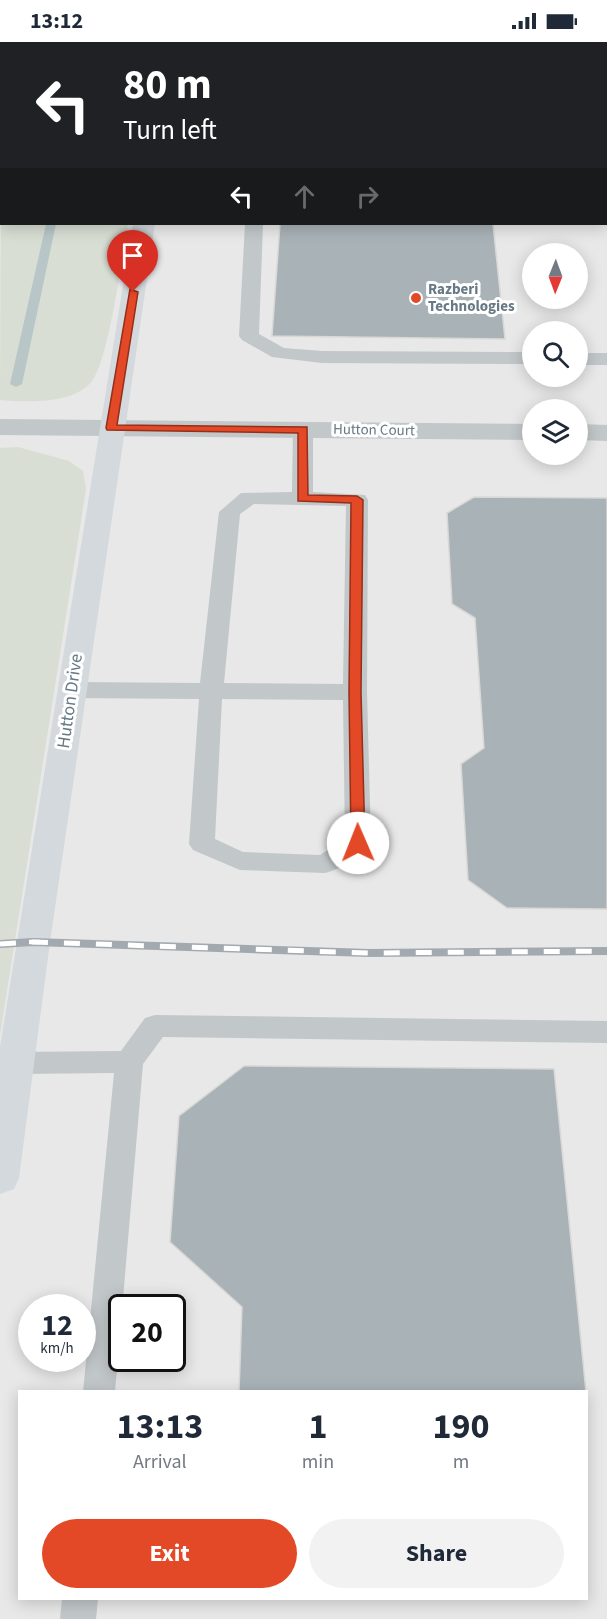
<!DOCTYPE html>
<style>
:root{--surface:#fff;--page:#f2f2f3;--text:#1f2937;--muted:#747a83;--accent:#e34827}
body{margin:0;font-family:"Source Sans 3",sans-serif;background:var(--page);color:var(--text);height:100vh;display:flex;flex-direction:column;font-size:22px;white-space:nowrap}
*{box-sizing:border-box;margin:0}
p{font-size:20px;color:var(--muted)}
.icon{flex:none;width:33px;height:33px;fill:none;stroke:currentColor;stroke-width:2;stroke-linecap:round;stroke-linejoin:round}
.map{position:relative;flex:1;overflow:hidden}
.panel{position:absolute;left:18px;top:1348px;width:570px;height:210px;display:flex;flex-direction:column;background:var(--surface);border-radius:0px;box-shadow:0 3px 15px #0003}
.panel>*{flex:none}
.top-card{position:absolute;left:0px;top:0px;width:608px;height:183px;box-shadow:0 3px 15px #0003;background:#202124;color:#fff;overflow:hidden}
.needle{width:39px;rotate:181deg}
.tools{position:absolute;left:522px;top:201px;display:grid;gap:12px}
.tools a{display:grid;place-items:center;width:66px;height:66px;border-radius:50%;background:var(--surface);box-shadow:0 3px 15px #0003;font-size:30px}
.speed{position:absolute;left:18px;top:1252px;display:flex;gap:12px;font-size:30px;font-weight:700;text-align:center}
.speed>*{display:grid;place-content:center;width:78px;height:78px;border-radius:50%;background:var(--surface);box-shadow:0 3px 15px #0003;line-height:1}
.speed small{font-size:15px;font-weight:400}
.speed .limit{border:3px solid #111;border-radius:9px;background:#fff;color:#111}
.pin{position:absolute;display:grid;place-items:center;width:51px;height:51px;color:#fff;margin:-62px -26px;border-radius:50% 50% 50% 0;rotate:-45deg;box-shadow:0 0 6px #0007}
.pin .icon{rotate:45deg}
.me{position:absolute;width:66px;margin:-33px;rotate:359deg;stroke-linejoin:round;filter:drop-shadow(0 0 4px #0008)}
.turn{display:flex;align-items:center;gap:21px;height:126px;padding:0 24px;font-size:27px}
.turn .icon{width:78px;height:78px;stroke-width:2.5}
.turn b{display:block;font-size:42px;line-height:51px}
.lanes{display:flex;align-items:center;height:57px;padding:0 24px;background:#0003;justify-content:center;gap:30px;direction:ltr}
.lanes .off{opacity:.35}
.eta{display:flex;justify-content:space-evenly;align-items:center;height:102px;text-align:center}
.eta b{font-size:36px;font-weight:700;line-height:42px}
.button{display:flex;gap:12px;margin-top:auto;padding:12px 24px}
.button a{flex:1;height:69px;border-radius:36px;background:var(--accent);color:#fff;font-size:24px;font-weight:700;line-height:69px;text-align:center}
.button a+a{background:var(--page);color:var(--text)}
.status{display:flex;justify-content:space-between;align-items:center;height:42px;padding:0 30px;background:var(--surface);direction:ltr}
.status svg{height:16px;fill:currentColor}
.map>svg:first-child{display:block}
.built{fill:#e7e8e7;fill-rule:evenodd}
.green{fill:#d8ded4}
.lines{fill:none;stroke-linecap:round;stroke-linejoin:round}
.stream{fill:#b8c6c8;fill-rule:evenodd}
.building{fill:#a9b2b7;stroke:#d8d8d6;stroke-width:1.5}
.lane{fill:#c2c7c9;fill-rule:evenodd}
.street{fill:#c2c7c9;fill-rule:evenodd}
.secondary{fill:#d4d9dd;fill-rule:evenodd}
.rail-far1-casing{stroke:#a3aaaf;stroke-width:7}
.rail-casing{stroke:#a3aaaf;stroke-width:8}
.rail-far1{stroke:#fff;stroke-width:4.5;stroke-dasharray:13;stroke-linecap:butt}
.rail{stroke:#fff;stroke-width:5;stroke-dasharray:16;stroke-linecap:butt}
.route{fill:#e34827;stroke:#942f19;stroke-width:1.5}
.poi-dot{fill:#e34827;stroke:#fff;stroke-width:2}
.labels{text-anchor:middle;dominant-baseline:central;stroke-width:6;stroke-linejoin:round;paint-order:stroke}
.far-poi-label{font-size:15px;font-weight:bold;fill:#667985;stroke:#fff;text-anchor:start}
.far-street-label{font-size:15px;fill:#667985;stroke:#fff}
.street-label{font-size:18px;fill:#667985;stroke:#fff}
</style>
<div class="status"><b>13:12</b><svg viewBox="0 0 49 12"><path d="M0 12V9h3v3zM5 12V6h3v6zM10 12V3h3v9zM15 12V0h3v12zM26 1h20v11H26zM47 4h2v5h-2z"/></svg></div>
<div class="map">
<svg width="607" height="1577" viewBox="0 0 607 1577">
<rect width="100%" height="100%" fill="#f7f7f3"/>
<path class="built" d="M0 0H607V1577H0ZM2 2H606V182H2ZM532 212H578V256H532ZM532 290H578V334H532ZM532 368H578V412H532ZM32 1266H82V1317H32ZM122 1266H172V1317H122ZM20 1350H586V1557H20Z"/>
<path class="green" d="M1 109 2 182H128C122 214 109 317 92 339 73 363 26 360 0 358Z
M18 405 69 419 83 429 86 447 0 993V406Z"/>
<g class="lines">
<path class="stream" d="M85 0H95L85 2Z
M46 182H56L22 342 16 345 10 342Z"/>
</g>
<path class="building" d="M280 182H493L505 297 272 294Z
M474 455 607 456V867L507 866 468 838 461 722 484 706 475 576 452 562 447 471Z
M244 1024 554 1027 586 1350H239L242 1265 170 1200 179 1074Z"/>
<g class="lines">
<path class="lane" d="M260 0H276V2H260Z
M556 0H572V2H556Z
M606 6H607V16H606Z
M245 182H263L259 292 284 306 322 309 532 310V322L322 321 272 315 242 298 239 294Z
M578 311H607V323H578Z
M303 382 310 384 313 388V450L365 453 368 458 367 650 371 801C363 815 340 827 325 831L240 828 193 808 189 802 199 657 72 656 64 654 60 648 64 642 72 640 200 641 219 470 241 451 292 450 293 388 296 384ZM254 462 346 464 343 642 224 641 240 472ZM222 657 343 658 345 797 320 813 243 810 215 797Z
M155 973 607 979V1001L163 995 143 1022 115 1350H83L114 1031 16 1032 6 1029 2 1021 6 1013 16 1010 121 1009 145 976Z
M62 1557H98L96 1577H60Z"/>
<path class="street" d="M0 377 532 382V398L0 393Z
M578 382 607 383V399L578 398Z"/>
<path class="secondary" d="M0 0H18L2 2V7Z
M164 0H184V2H164Z
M0 18H2L0 36Z
M133 182H155L50 900 19 1136 14 1147 0 1152V1005Z"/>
<defs>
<path id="rail-far1" d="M29 900H40"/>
<path id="rail" d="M0 902 33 900 369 911 607 909"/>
</defs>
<use href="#rail-far1" class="rail-far1-casing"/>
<use href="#rail" class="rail-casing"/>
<use href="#rail-far1" class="rail-far1"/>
<use href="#rail" class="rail"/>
</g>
<path class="route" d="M130 247 138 250 117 383 307 385 308 453 357 454 363 458 361 650 365 801 363 805H353L351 801 349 650 351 461 298 459V391L107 388 106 386Z"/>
<circle class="poi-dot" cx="416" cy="256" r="6"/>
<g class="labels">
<g class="far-poi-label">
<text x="428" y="247">Razberi<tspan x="428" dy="17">Technologies</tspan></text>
</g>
<g class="far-street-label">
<text transform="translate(374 388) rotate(1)">Hutton Court</text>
</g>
<g class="street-label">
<text transform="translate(70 659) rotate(-82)">Hutton Drive</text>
</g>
</g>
</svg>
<div class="tools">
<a><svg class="needle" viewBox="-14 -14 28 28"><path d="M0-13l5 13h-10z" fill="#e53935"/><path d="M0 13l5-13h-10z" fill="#747a83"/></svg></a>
<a><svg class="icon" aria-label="search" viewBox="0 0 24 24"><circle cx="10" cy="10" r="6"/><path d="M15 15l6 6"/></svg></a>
<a><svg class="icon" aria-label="layers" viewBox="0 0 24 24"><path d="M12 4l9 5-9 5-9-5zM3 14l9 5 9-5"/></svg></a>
</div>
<div class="speed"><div>12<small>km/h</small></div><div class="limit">20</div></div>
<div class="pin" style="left:133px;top:250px;background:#d93025"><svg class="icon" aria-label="arrive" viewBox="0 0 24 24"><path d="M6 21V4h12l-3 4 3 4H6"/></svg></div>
<svg class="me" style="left:358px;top:801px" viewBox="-20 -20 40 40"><circle r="19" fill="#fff"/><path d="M0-13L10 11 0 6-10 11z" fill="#e34827"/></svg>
<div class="top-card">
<div class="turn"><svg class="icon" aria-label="left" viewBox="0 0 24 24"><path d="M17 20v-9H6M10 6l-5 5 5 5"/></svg><div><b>80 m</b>Turn left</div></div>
<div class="lanes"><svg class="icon" aria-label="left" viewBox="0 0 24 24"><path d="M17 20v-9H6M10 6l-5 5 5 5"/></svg><svg class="icon off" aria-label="ahead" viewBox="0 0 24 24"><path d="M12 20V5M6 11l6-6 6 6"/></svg><svg class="icon off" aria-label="right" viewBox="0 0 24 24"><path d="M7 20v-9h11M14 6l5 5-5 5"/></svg></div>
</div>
<section class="panel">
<div class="eta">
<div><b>13:13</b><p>Arrival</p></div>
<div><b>1</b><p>min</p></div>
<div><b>190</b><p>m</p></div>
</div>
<div class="button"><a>Exit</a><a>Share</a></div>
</section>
</div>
